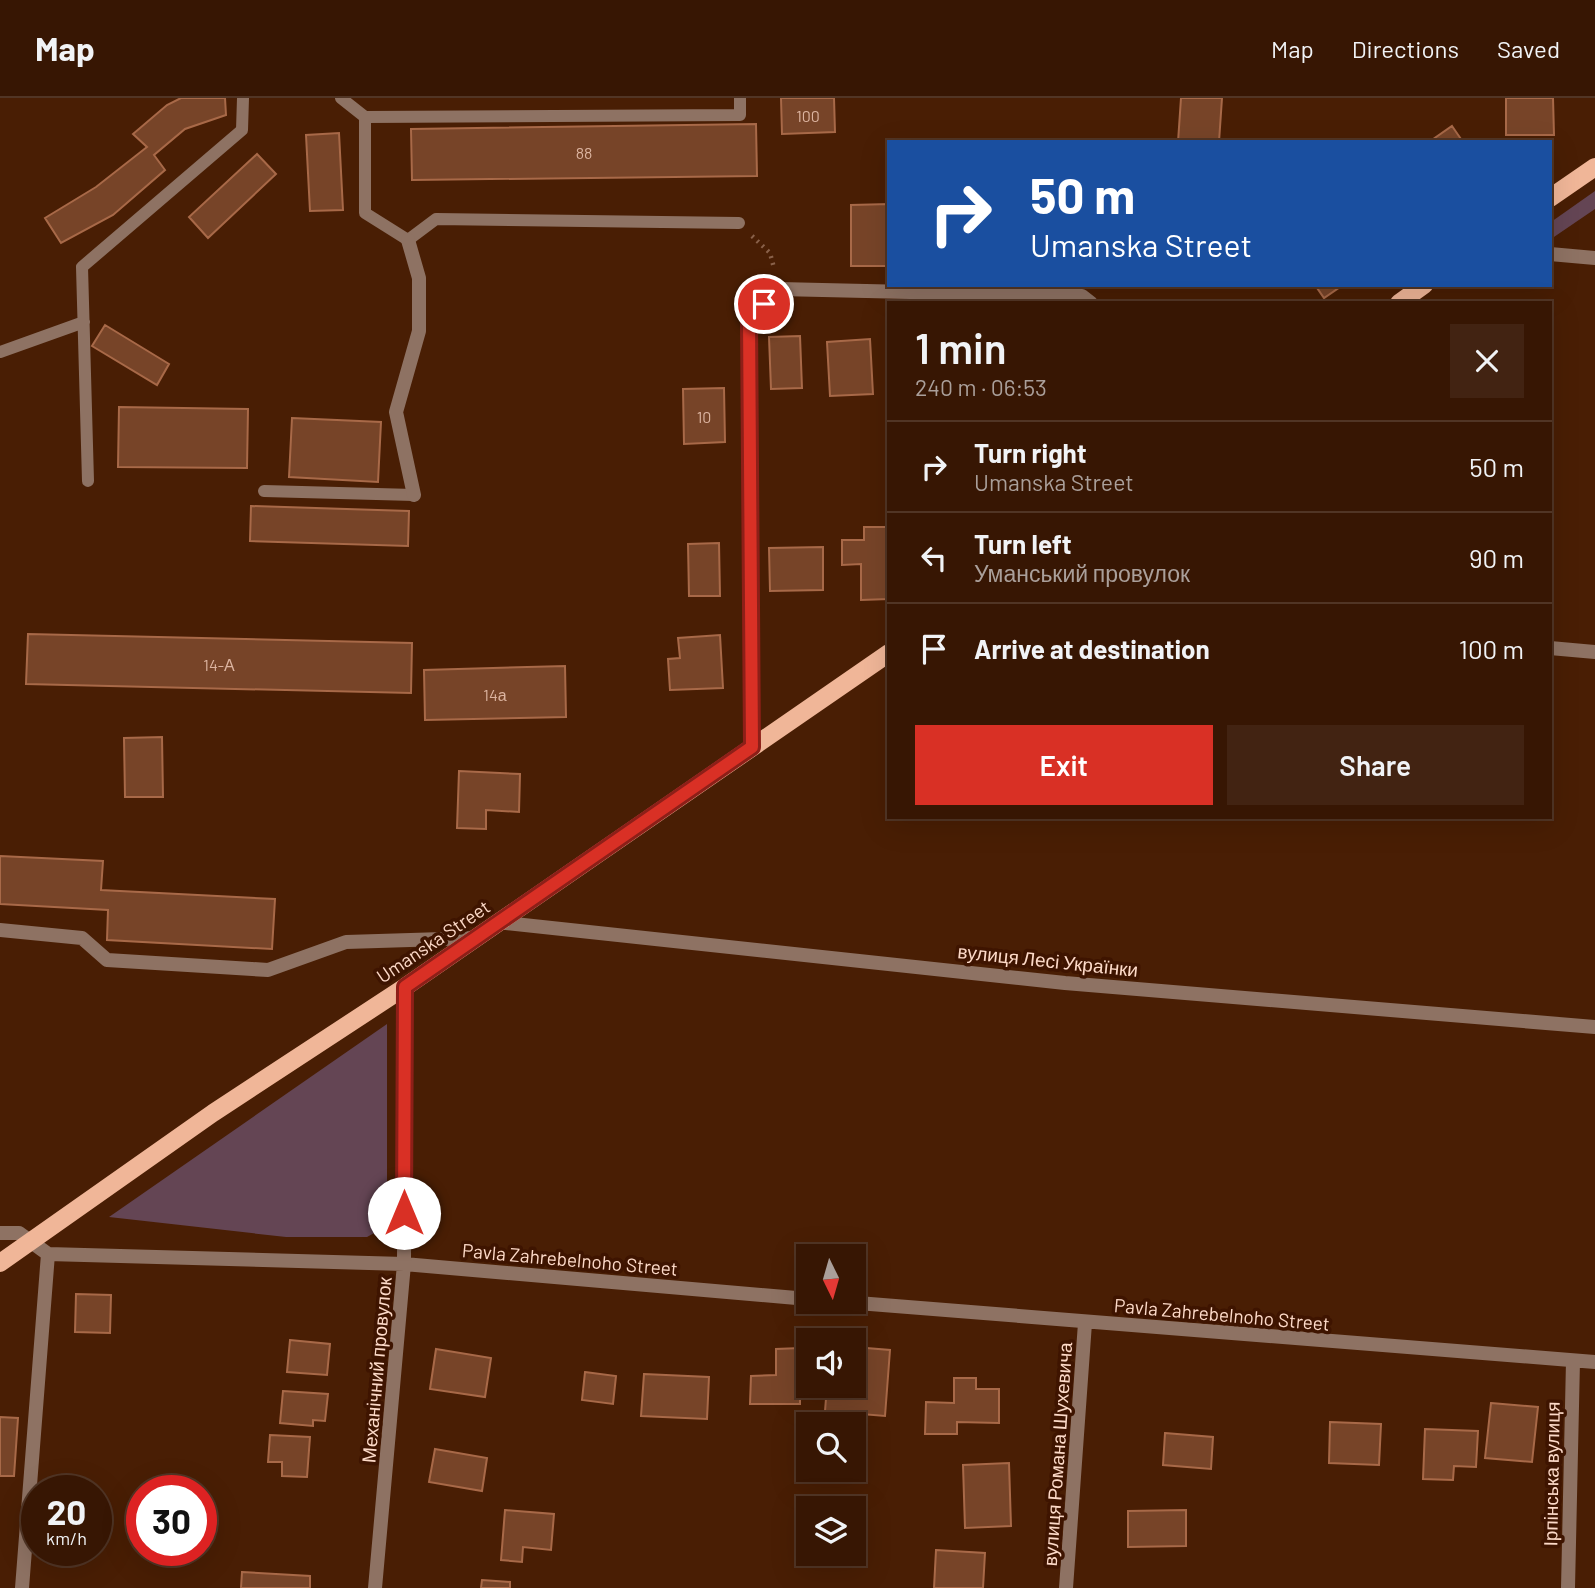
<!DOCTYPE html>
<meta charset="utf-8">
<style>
:root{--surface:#371603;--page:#422312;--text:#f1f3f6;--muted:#aa9f9a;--line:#513525;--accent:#d93025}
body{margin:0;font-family:Barlow,sans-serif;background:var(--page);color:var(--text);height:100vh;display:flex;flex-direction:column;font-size:26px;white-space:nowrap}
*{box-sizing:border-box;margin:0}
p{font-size:23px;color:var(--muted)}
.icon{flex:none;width:38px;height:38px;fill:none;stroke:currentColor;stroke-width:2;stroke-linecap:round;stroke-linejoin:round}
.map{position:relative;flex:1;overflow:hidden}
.drawer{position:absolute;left:887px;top:203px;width:665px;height:518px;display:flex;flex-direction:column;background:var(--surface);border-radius:0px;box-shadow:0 7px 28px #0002,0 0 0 2px var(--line)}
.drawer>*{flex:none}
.banner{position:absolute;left:887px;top:42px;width:665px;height:147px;border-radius:0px;box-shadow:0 7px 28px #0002,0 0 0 2px var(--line);background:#1a4fa0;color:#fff;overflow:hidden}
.needle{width:46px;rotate:175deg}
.buttons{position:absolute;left:796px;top:1146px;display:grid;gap:14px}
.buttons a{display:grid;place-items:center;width:70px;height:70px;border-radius:0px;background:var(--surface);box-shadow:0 7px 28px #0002,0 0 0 2px var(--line);font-size:35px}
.speed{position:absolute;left:21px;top:1377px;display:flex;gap:14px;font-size:35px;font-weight:700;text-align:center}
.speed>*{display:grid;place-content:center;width:91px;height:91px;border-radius:50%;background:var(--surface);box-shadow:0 7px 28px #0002,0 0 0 2px var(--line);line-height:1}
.speed small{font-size:18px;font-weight:400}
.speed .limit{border:10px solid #d22;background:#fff;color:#111}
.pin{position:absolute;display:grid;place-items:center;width:60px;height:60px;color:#fff;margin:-30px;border:4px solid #fff;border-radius:50%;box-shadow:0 2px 7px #0007}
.me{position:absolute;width:77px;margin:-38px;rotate:0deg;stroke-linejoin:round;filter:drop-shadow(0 0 5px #0008)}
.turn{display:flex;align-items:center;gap:24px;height:147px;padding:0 28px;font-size:32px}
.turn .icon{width:91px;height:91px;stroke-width:2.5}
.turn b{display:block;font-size:49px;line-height:60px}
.round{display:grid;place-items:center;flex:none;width:74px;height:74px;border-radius:0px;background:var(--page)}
.headline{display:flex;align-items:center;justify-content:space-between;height:119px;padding:0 28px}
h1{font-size:42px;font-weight:600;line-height:52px}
.action{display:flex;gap:14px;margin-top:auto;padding:14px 28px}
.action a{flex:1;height:80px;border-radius:0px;background:var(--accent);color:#fff;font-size:28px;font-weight:600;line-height:80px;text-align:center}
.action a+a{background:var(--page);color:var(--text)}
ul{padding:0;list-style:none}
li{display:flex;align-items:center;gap:21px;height:91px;padding:0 28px;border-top:2px solid var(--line)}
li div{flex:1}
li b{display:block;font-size:26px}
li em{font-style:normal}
header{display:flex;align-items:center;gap:42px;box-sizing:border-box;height:98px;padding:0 35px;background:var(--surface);border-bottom:2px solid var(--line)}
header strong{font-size:33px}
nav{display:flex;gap:38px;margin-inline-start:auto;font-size:24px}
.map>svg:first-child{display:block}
.green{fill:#644554}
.building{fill:#774428;stroke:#a86948;stroke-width:2}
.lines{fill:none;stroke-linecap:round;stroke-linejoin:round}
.path{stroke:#89614a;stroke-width:4.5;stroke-dasharray:2 5;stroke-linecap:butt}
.service{stroke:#8e7263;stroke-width:12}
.minor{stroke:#8e7263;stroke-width:14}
.primary{stroke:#f0b698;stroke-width:18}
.route-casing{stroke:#8d1f18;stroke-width:18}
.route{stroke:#d93025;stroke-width:12}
.labels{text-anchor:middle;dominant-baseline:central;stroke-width:7;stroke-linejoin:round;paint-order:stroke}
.number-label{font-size:16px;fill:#dcb4a0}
.street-label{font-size:19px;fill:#fddac8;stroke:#3e1400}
</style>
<header>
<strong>Map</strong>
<nav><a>Map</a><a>Directions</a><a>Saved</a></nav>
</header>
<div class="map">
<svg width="1595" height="1490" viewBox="0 0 1595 1490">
<rect width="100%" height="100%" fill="#491e04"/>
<path class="green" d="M1595 93V111L1551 141V124Z
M387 926V1128L367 1139H286L109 1119Z"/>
<path class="building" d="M181 0H225L226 17 185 31 154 57 165 72 113 117 61 145 45 120 96 89 147 49 133 36 167 7Z
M781 0H834L835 34 782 36Z
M1181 0H1222L1219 44H1178Z
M1506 0H1553L1554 37H1506Z
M756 26 757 78 412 82 411 31Z
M1452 28 1463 44H1429Z
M339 35 343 112 310 113 306 37Z
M257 56 276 76 208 140 189 119Z
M889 106V168H851V107Z
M1315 187H1343L1324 200Z
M105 227 169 266 157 287 92 248Z
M800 238 802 290 771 291 769 239Z
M870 241 873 296 830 298 827 244Z
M724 290 725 344 684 346 683 291Z
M119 309 248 311 247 370 118 369Z
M292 320 381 324 378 384 289 379Z
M251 408 409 413 408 448 250 443Z
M864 429H889V501L861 502V466L842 467V442H864Z
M719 445 720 498H689L688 446Z
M823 449V492L770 493 769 450Z
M28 536 412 545 411 595 26 586Z
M720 537 723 590 670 592 668 561 680 560 678 540Z
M565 568 566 619 425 622 424 572Z
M162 639 163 699H125L124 640Z
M459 673 520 676 519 714 486 712V731L457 730Z
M0 758 103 763 101 792 275 801 272 851 107 842 108 812 0 806Z
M76 1196 111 1197 110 1235 75 1234Z
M290 1242 330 1246 327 1277 287 1274Z
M854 1249 890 1252 885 1318 825 1313 827 1288H854Z
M800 1250V1306H750L751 1278 776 1277V1251Z
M436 1251 491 1260 485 1299 430 1291Z
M585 1274 616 1278 613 1306 582 1302Z
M644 1276 709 1279 707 1321 641 1318Z
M954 1280H976V1291H999V1325L957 1324V1336H925L926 1304 954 1305Z
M283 1293 328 1296 325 1323 313 1322V1328L280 1325Z
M1491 1305 1538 1309 1532 1364 1485 1360Z
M0 1319 18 1320 14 1378H0Z
M1330 1324 1381 1326 1379 1367 1329 1365Z
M1425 1331 1478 1333 1476 1369 1454 1368 1453 1382 1423 1381Z
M1165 1335 1213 1339 1211 1371 1163 1367Z
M270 1337 310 1339 307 1379 282 1378V1364H268Z
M435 1351 487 1360 482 1393 429 1384Z
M1009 1365 1011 1428 965 1430 963 1367Z
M96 1410H102L101 1442H96Z
M505 1412 554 1416 551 1452 523 1449 522 1464 501 1462Z
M1186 1412V1448L1128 1449V1413Z
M936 1452 985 1455 983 1490H934Z
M242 1474 310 1478V1490H241Z
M482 1482 510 1484V1490H481Z"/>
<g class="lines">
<path class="path" d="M752 138 770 155 774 170"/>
<path class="service" d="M341 0 365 19V115L408 142 436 121 739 125
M365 19 740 17V0
M0 254 84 224
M88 383 82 169 242 32 243 0
M264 393 414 397"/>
<path class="minor" d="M408 142 419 180V233L396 314 414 397
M1550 156 1595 160
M1550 550 1595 554
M752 649 749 222 779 191 1082 198 1091 205
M497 824 1065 885 1595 929
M0 832 82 840 107 862 268 872 346 844 475 840
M0 1135H19L48 1156 404 1166 808 1201
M845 1204 1595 1264
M22 1490 48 1156
M375 1490 404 1166 405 889
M1066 1490 1085 1225
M1568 1490 1573 1263"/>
<path class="primary" d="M1550 100 1595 69
M1399 205 1424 187
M0 1165 213 1015 405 889 889 555"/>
</g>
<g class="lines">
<defs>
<path id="route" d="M404 1115 405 889 752 649 749 222 764 206"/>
</defs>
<use href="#route" class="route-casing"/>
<use href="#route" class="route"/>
</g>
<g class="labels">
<g class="number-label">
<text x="808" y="17">100</text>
<text x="584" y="54">88</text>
<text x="704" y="318">10</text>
<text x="219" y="566">14-А</text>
<text x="495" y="596">14а</text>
</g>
<g class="street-label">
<text transform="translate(433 843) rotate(-34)">Umanska Street</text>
<text transform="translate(1048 862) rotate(6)">вулиця Лесі Українки</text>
<text transform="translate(570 1161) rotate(5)">Pavla Zahrebelnoho Street</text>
<text transform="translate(1222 1216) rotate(5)">Pavla Zahrebelnoho Street</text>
<text transform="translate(376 1272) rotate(-85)">Механічний провулок</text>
<text transform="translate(1057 1356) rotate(-86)">вулиця Романа Шухевича</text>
<text transform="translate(1551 1376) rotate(-89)">Ірпінська вулиця</text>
</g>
</g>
</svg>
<div class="buttons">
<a><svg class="needle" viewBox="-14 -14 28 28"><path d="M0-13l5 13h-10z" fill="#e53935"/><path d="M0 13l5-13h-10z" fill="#aa9f9a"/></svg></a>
<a><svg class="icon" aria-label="sound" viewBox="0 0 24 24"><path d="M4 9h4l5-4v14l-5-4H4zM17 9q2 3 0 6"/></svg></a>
<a><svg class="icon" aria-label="search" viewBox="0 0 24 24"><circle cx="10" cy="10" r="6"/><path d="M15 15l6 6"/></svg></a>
<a><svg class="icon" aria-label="layers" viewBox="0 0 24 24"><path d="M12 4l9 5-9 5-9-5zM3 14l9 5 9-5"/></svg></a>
</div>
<div class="speed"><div>20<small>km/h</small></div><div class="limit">30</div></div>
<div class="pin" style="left:764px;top:206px;background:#d93025"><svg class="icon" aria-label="arrive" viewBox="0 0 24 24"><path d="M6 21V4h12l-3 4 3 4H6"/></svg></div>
<svg class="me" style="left:404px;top:1115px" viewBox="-20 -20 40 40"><circle r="19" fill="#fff"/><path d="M0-13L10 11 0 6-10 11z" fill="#d93025"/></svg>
<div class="banner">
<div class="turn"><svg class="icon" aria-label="right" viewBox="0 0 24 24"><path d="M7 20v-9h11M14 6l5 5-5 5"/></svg><div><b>50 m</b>Umanska Street</div></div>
</div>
<section class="drawer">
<div class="headline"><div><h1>1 min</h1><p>240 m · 06:53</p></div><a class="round"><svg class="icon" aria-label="close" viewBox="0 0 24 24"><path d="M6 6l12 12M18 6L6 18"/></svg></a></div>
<ul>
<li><svg class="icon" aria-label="right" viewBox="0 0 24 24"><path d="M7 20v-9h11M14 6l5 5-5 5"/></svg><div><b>Turn right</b><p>Umanska Street</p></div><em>50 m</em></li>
<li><svg class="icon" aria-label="left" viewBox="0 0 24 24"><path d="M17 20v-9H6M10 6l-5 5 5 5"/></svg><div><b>Turn left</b><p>Уманський провулок</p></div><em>90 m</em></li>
<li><svg class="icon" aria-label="arrive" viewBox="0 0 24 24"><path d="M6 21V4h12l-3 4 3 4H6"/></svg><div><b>Arrive at destination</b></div><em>100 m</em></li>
</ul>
<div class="action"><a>Exit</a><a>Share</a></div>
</section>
</div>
